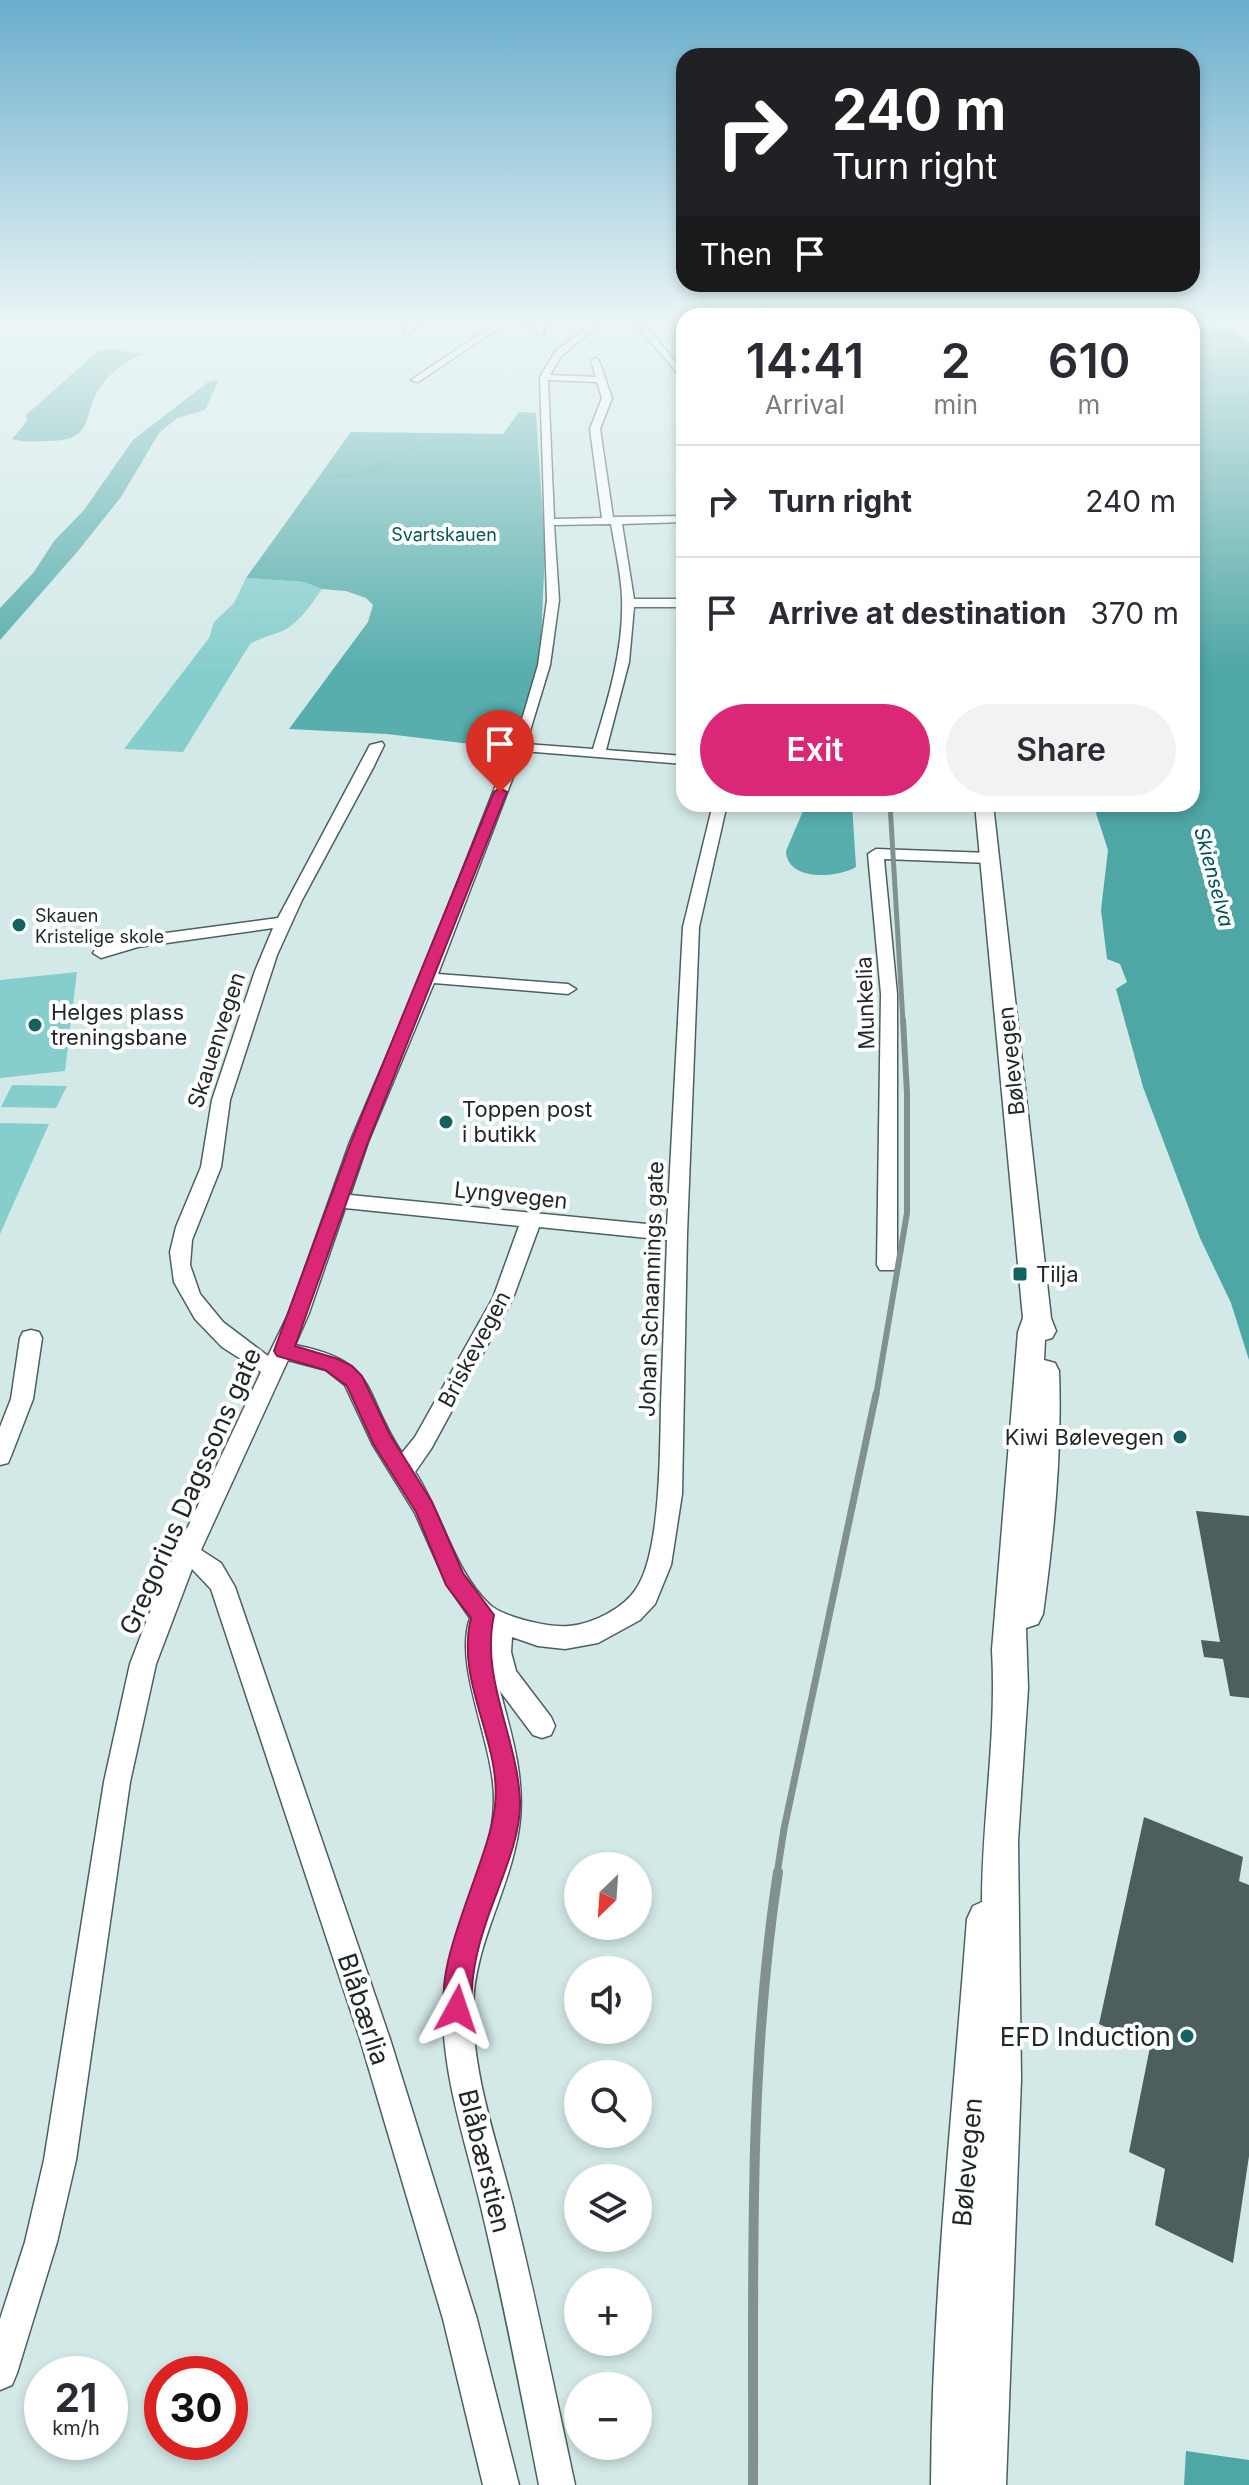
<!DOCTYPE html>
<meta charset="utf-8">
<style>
:root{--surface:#fff;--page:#f2f2f3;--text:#2b2b33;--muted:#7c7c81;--line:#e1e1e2;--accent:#db2777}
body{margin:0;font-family:Inter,sans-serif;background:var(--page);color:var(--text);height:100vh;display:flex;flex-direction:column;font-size:30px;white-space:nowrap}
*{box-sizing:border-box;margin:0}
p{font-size:26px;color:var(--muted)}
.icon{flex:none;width:44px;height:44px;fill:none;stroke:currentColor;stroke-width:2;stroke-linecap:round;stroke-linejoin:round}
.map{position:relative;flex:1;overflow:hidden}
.drawer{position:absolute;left:676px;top:308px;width:524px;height:504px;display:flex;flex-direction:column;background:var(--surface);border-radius:24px;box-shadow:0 4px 12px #0003}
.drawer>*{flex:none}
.banner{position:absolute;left:676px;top:48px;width:524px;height:244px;border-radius:24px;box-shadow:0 4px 12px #0003;background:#202124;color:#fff;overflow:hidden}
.needle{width:52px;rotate:205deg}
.fabs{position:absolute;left:564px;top:1852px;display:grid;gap:16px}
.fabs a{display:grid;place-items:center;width:88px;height:88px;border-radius:50%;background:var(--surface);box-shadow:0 4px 12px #0003;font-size:40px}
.speed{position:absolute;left:24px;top:2356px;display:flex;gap:16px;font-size:40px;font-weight:700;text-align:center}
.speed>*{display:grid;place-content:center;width:104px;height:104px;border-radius:50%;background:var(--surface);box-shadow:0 4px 12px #0003;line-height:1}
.speed small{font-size:20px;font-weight:400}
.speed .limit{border:12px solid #d22;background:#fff;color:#111}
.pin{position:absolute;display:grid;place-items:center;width:68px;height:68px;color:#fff;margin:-82px -34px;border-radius:50% 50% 50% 0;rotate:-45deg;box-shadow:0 0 8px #0007}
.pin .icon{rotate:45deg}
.me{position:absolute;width:88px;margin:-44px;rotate:5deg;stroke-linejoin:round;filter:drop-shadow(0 0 6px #0008)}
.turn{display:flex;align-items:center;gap:28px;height:168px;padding:0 24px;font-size:36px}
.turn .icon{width:104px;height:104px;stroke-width:2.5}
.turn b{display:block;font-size:56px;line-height:68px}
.then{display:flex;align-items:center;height:76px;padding:0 24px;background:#0003;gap:16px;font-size:30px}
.eta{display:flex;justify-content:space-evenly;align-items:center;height:136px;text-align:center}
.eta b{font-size:48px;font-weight:600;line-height:56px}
.action{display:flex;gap:16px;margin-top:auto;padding:16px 24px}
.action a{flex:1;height:92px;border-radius:48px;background:var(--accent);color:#fff;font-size:32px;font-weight:600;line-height:92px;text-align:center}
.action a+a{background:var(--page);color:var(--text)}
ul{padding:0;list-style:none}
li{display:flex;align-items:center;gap:24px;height:112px;padding:0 24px;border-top:2px solid var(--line)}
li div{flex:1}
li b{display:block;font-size:30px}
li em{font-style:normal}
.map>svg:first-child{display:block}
.green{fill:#86cecd}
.forest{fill:#57aead}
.water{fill:#4ea6a5}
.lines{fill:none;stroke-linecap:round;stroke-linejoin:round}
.stream{stroke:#4ea6a5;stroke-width:3}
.building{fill:#4c5f5e}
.minor-casing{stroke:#4d5f5f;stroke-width:3}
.major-casing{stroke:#4d5f5f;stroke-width:3}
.minor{fill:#fff;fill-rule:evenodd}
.major{fill:#fff;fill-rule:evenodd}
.rail-far3{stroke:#819190;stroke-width:5}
.rail-far2{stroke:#819190;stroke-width:6}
.rail-far1{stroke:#819190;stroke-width:7}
.rail{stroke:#819190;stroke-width:10}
.route{fill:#db2777;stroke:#8e194d;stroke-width:2}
.poi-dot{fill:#126261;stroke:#fff;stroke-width:3}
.labels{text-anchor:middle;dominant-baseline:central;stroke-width:8;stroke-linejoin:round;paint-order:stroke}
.far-park-label{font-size:18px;fill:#075756;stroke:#fff}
.far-poi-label{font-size:18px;fill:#1f2727;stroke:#fff;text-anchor:start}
.far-water-label{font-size:20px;font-style:italic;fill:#005252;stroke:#fff}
.street-label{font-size:22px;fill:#1f2727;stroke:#fff}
.poi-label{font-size:22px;fill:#1f2727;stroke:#fff;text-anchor:start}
.near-street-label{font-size:26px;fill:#1f2727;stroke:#fff}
.near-poi-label{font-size:26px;fill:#1f2727;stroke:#fff;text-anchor:end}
</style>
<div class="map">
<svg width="1249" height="2485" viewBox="0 0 1249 2485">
<rect width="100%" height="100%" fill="#d3e9e8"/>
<path class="green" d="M246 578 304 582 322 589C312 603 298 625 280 632 269 636 260 638 250 644L183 752 124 749 209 638 214 622 234 603Z
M77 972 65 1071 0 1078V980Z
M12 1085 67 1086 56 1108 1 1107Z
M0 1123 49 1124 0 1234Z"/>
<path class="forest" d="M110 349 142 354C124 363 110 372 99 389 81 419 95 440 49 441 37 441 24 443 12 439L27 421 26 415 98 351Z
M219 380 205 410 177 418 159 433 121 497 78 551 0 640V608L34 572 54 541 84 510 133 440 208 382Z
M519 412 536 413 545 550 540 665 512 749 387 734 289 729 368 622 373 605 366 598 346 591 322 589 304 582 246 578 351 432 503 434Z
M806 804H852L856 867C838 878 787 882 786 851Z"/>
<path class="water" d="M1192 323H1218L1237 331V334L1249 342V1360L1231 1303 1200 1238 1143 1087 1116 989 1127 982 1120 964 1107 959 1101 910 1108 850 1093 804H1192Z
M1186 2451 1249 2460V2485H1184Z"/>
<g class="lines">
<path class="stream" d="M332 477 365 473 427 442"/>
</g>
<path class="building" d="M1196 1511 1249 1516V1698L1230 1696 1223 1659 1204 1657 1201 1640 1220 1642Z
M1144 1817 1243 1857 1239 1881 1249 1885V2156L1233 2263 1155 2225 1165 2169 1129 2152 1150 2047 1099 2024Z"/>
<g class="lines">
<defs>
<path id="minor" d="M410 323H418L408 337 404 335Z
M496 323H506L418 382 411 380Z
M519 323H545L544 334 537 336V327Z
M592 323H601L561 356 550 375 596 377 591 361 595 358 599 361 612 398 600 429 613 517 684 516V522L622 524 634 599H684V607H634L629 662 606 750 684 756V764L523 751 438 974 568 984 576 989 568 994 434 983 368 1142 350 1195 667 1226 683 927 713 804H727L699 927 687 1234 682 1494 671 1565 655 1604 640 1620 598 1643 565 1649 538 1646 512 1637 511 1652 516 1671 551 1717 555 1726 551 1735 542 1738 533 1735 500 1691C512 1736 526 1781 519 1828 510 1891 473 1945 473 2010 473 2077 497 2142 513 2206 536 2298 555 2392 575 2485H539C521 2392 503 2299 481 2207 466 2143 443 2078 443 2011 443 1937 493 1875 494 1801 495 1744 453 1668 470 1618L447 1585 415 1513 373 1445 345 1385 326 1370 288 1360 201 1550 221 1563 235 1587 390 2039 477 2319 519 2485H483L443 2319 360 2039 211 1589 192 1569 156 1664 130 1782 76 2160 57 2242 17 2373 12 2385 0 2390V2319L25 2242 44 2160 104 1782 130 1664 160 1586 261 1372 222 1347 195 1319 174 1282 170 1252 176 1227 201 1167 212 1100 255 971 273 928 138 947 101 958 93 953 95 950 136 937 278 918 370 745 382 742 384 745 373 768 302 900 277 955 230 1100 221 1167 192 1240 190 1265 200 1294 223 1322 268 1356 289 1313 350 1142 420 978 523 716 538 665 547 600 540 377 555 352ZM548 380 597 382 602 398 590 429 602 518 554 519ZM611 524C615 548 621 573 622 597 624 649 608 700 593 749L526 744 550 665 559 600 554 525ZM345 1208 519 1226 493 1298 415 1437 402 1453C361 1392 381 1362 295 1345L309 1313ZM539 1227 667 1240C665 1295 663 1349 661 1404 660 1449 661 1553 636 1589 623 1609 592 1624 569 1626 550 1628 502 1617 489 1604 453 1569 442 1513 415 1472L431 1449 513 1298Z
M635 323H643L684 372V381Z
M876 849 990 853 998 858 990 863 884 859 897 994V1265L894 1270H880L877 1265 881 994 868 854Z
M31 1330 39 1332 42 1338 33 1399 11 1456 8 1463 0 1465V1427L11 1399 20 1338 23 1332Z"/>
<path id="major" d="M975 804H993L1051 1318 1056 1331 1052 1338 1045 1340 1044 1360 1055 1363 1059 1371C1062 1453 1054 1533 1043 1614L1038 1624 1026 1628 1028 1688 1018 1841 1021 2079 1006 2485H931C932 2296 953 2108 967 1919L973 1906 982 1902C982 1818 997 1734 992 1650L1018 1332 1023 1318Z"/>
</defs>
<use href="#minor" class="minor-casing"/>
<use href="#major" class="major-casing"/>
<use href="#minor" class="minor"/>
<use href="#major" class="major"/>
<path class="rail-far3" d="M890 804 903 1022"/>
<path class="rail-far2" d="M876 1396 907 1213V1093L903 1020"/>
<path class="rail-far1" d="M777 1874 784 1829 876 1394"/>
<path class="rail" d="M753 2485C754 2280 747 2075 778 1872"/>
</g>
<linearGradient id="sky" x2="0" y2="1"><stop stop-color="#6aaecd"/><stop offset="0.48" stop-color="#ebf5f5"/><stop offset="1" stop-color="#ebf5f5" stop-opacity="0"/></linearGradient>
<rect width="1249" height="671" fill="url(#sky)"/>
<path class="route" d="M500 788 507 792 368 1142 295 1346 338 1359 352 1366 362 1376 390 1435 432 1502 463 1573 494 1615C480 1678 517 1736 520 1800 522 1840 495 1892 484 1929 479 1944 475 1961 473 1977 471 1992 473 2005 467 2019L457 2023 448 2019C427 1970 490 1862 495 1805 502 1742 455 1683 471 1618L446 1585 416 1512 374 1445 347 1386 325 1370 277 1356 274 1351 351 1142 494 792Z"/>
<g class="poi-dot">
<circle cx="19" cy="925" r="8"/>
<circle cx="35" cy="1025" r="8"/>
<circle cx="446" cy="1122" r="8"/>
<rect x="1012" y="1266" width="16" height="16" rx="4"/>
<circle cx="1180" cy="1437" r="8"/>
<circle cx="1187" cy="2036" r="8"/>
</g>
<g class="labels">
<g class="far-park-label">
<text x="444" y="534">Svartskauen</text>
</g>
<g class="far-poi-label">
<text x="35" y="915">Skauen<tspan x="35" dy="21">Kristelige skole</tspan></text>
</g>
<g class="far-water-label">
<text transform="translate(1214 877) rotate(75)">Skienselva</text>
</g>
<g class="street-label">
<text transform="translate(865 1003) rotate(-92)">Munkelia</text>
<text transform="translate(216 1040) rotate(-72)">Skauenvegen</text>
<text transform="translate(1011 1061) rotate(-96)">Bølevegen</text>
<text transform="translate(511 1195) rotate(6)">Lyngvegen</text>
<text transform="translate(651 1289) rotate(-88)">Johan Schaannings gate</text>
<text transform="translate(474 1349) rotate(-62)">Briskevegen</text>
</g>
<g class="poi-label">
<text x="51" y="1012">Helges plass<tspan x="51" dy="25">treningsbane</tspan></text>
<text x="462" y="1109">Toppen post<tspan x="462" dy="25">i butikk</tspan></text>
<text x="1036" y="1274">Tilja</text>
<text x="1164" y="1437" text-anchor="end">Kiwi Bølevegen</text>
</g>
<g class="near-street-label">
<text transform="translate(190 1491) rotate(-66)">Gregorius Dagssons gate</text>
<text transform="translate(364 2009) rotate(72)">Blåbærlia</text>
<text transform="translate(485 2161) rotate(76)">Blåbærstien</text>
<text transform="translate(967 2162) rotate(-85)">Bølevegen</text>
</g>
<g class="near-poi-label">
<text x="1171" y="2036">EFD Induction</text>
</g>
</g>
</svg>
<div class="fabs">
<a><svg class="needle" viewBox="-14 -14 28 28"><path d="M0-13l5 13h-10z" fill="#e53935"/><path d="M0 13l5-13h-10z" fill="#7c7c81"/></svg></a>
<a><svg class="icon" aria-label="sound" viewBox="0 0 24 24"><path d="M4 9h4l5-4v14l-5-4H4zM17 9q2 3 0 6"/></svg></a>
<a><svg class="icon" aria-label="search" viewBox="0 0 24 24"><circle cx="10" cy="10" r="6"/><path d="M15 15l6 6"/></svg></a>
<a><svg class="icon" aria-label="layers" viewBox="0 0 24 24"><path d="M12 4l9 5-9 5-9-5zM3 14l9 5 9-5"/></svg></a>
<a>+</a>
<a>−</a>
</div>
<div class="speed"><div>21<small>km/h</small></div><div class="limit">30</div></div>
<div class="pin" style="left:500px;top:792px;background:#d93025"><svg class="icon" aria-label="arrive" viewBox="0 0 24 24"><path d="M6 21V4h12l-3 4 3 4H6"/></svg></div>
<svg class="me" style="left:457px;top:2009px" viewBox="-20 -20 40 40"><path d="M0-17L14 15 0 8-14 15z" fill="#db2777" stroke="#fff" stroke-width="4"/></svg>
<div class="banner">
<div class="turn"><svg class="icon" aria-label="right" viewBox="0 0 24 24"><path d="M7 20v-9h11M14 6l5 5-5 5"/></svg><div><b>240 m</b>Turn right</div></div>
<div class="then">Then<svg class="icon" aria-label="arrive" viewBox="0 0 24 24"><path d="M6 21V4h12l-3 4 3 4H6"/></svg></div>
</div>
<section class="drawer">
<div class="eta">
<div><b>14:41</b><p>Arrival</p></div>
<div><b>2</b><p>min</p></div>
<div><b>610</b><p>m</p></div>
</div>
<ul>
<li><svg class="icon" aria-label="right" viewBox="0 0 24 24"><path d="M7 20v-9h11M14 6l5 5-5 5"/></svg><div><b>Turn right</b></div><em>240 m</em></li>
<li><svg class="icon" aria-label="arrive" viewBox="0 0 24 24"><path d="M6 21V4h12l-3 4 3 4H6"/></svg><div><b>Arrive at destination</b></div><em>370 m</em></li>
</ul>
<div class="action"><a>Exit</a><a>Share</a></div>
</section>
</div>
